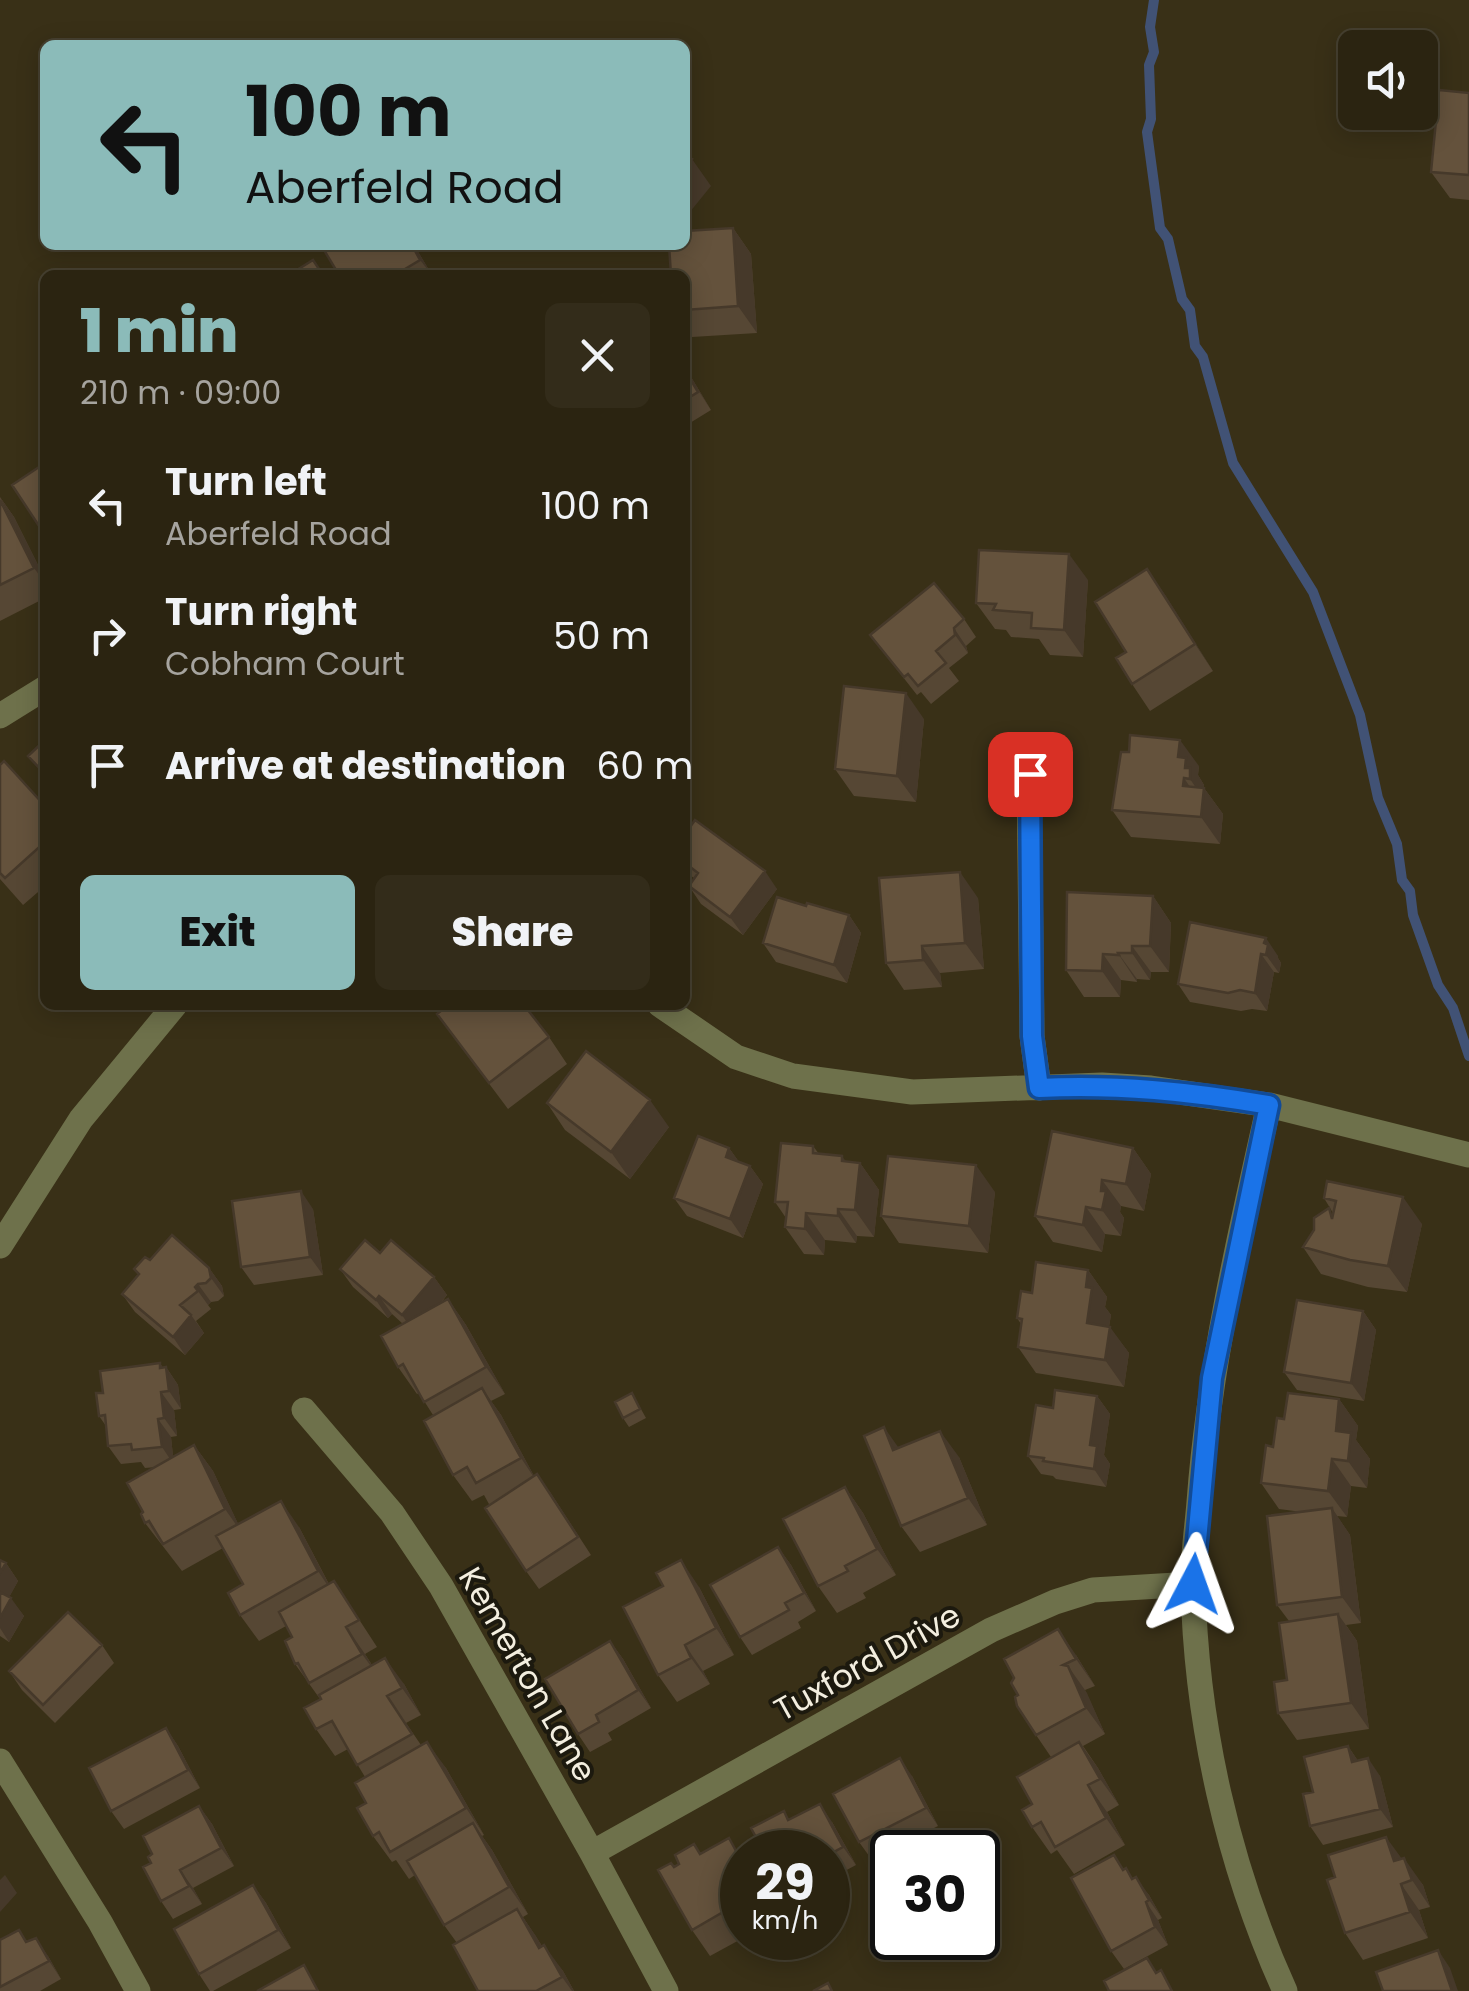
<!DOCTYPE html>
<meta charset="utf-8">
<style>
:root{--surface:#2b2411;--page:#332c1a;--text:#f1f3f6;--muted:#a6a49f;--line:#474131;--accent:#8bbbb9}
body{margin:0;font-family:Poppins,sans-serif;background:var(--page);color:var(--text);height:100vh;display:flex;flex-direction:column;font-size:38px;white-space:nowrap}
*{box-sizing:border-box;margin:0}
p{font-size:32px;color:var(--muted)}
.icon{flex:none;width:55px;height:55px;fill:none;stroke:currentColor;stroke-width:2;stroke-linecap:round;stroke-linejoin:round}
.map{position:relative;flex:1;overflow:hidden}
.drawer{position:absolute;left:40px;top:270px;width:650px;height:740px;display:flex;flex-direction:column;background:var(--surface);border-radius:15px;box-shadow:0 5px 25px #0003,0 0 0 2px var(--line)}
.drawer>*{flex:none}
.banner{position:absolute;left:40px;top:40px;width:650px;height:210px;border-radius:15px;box-shadow:0 5px 25px #0003,0 0 0 2px var(--line);background:#8bbbb9;color:#111;overflow:hidden}
.tools{position:absolute;left:1338px;top:30px;display:grid;gap:20px}
.tools a{display:grid;place-items:center;width:100px;height:100px;border-radius:15px;background:var(--surface);box-shadow:0 5px 25px #0003,0 0 0 2px var(--line);font-size:50px}
.speed{position:absolute;left:720px;top:1830px;display:flex;gap:20px;font-size:50px;font-weight:700;text-align:center}
.speed>*{display:grid;place-content:center;width:130px;height:130px;border-radius:50%;background:var(--surface);box-shadow:0 5px 25px #0003,0 0 0 2px var(--line);line-height:1}
.speed small{font-size:25px;font-weight:400}
.speed .limit{border:5px solid #111;border-radius:15px;background:#fff;color:#111}
.pin{position:absolute;display:grid;place-items:center;width:85px;height:85px;color:#fff;margin:-42px;border-radius:20px;box-shadow:0 5px 15px #0006}
.me{position:absolute;width:110px;margin:-55px;rotate:4deg;stroke-linejoin:round;filter:drop-shadow(0 0 8px #0008)}
.turn{display:flex;align-items:center;gap:35px;height:210px;padding:0 40px;font-size:45px}
.turn .icon{width:130px;height:130px;stroke-width:2.5}
.turn b{display:block;font-size:70px;line-height:85px}
.round{display:grid;place-items:center;flex:none;width:105px;height:105px;border-radius:15px;background:var(--page)}
.summary{display:flex;align-items:center;justify-content:space-between;height:170px;padding:0 40px}
h1{font-size:60px;font-weight:800;line-height:75px;color:var(--accent)}
.button{display:flex;gap:20px;margin-top:auto;padding:20px 40px}
.button a{flex:1;height:115px;border-radius:15px;background:var(--accent);color:#111;font-size:40px;font-weight:800;line-height:115px;text-align:center}
.button a+a{background:var(--page);color:var(--text)}
ul{padding:0;list-style:none}
li{display:flex;align-items:center;gap:30px;height:130px;padding:0 40px}
li div{flex:1}
li b{display:block;font-size:38px}
li em{font-style:normal}
.map>svg:first-child{display:block}
.lines{fill:none;stroke-linecap:round;stroke-linejoin:round}
.stream{stroke:#415275;stroke-width:10}
.minor{stroke:#6e714b;stroke-width:25}
.wall{fill:#564734}
.shaded-wall{fill:#46392a}
.building{fill:#64523c;stroke:#46392a;stroke-width:2.5}
.route-casing{stroke:#114b97;stroke-width:25}
.route{stroke:#1a73e8;stroke-width:18}
.labels{text-anchor:middle;dominant-baseline:central;stroke-width:8;stroke-linejoin:round;paint-order:stroke}
.street-label{font-size:32px;fill:#f3eedf;stroke:#1c190e}
</style>
<div class="map">
<svg width="1469" height="1991" viewBox="0 0 1469 1991">
<rect width="100%" height="100%" fill="#393017"/>
<g class="lines">
<path class="stream" d="M1154 0 1150 27 1154 52 1149 65 1151 119 1147 132 1160 228 1168 239 1182 299 1190 310 1195 346 1203 357 1233 463 1313 592 1360 715 1378 798 1397 844 1402 880 1410 891 1413 915 1438 985 1453 1008 1469 1056"/>
<path class="minor" d="M0 716 45 688
M1029 774 1032 1036 1039 1088
M660 1005 736 1057 793 1076 912 1092 1102 1085 1151 1088 1269 1105 1469 1155
M1269 1105C1239 1236 1209 1368 1199 1502 1197 1529 1192 1558 1193 1585 1196 1724 1228 1865 1285 1991
M0 1246 81 1119 175 1005
M304 1410 392 1513 441 1586 592 1853 666 1991
M0 1761 100 1922 138 1991
M592 1853 991 1630 1055 1602 1093 1590 1193 1584"/>
</g>
<path class="wall" d="M1469 93V200L1450 198 1431 172Z
M733 228 751 254 757 333 692 337 685 328V275Z
M321 245H414L432 275H339Z
M685 367 711 410 685 426Z
M0 497 14 517 45 579V598L0 621Z
M1147 569 1213 671 1150 711 1132 684 1126 652Z
M1088 580 1083 657 1050 655 1039 639 1011 637 1006 630 995 629 976 603Z
M964 619 976 637 966 646 968 653 949 668 959 681 931 704 921 692 917 695 870 635Z
M924 719 916 802 854 796 835 769Z
M0 765 45 806V886L23 905 0 879Z
M1199 766 1198 775 1204 785V788L1223 814 1220 844 1131 837 1112 810Z
M685 809 692 819 685 824Z
M685 834 777 889 743 935 701 904 689 886 694 878 685 872Z
M1153 896 1171 923 1169 972H1151L1150 980 1137 979V982L1121 980 1120 997H1084L1066 970Z
M978 898 984 969 940 973 942 987 904 990 886 963Z
M849 915 861 933 847 983 776 962 763 943Z
M1190 922 1278 956V958L1281 963 1279 973 1274 972 1267 1011 1252 1009 1241 1011 1190 1002 1178 984Z
M437 1014 549 1037 567 1064 508 1109Z
M547 1103 669 1127 630 1179 565 1130Z
M813 1146 819 1154 846 1162 860 1163 879 1190 874 1237 857 1236 856 1243 825 1240 824 1255 804 1254 785 1227 786 1218 775 1202Z
M729 1148 739 1162 750 1166 763 1184 743 1238 687 1216 674 1198Z
M1133 1148 1151 1174 1144 1211 1121 1206 1120 1212 1124 1218 1121 1236 1105 1234 1102 1252 1053 1242 1035 1216Z
M995 1192 988 1253 899 1243 881 1216Z
M1324 1198 1422 1224 1407 1292 1368 1287 1321 1274 1303 1247 1314 1230 1333 1213Z
M313 1209 323 1275 254 1285 241 1267Z
M380 1253 434 1277 447 1295 441 1303 448 1299 466 1325 505 1394 491 1401 501 1415 534 1476 550 1492 591 1555 539 1589 526 1571 484 1495 472 1501 453 1475 433 1415 419 1393 417 1394 398 1367 403 1324 392 1314 388 1318 353 1287 340 1269Z
M150 1260 209 1268 222 1286 224 1296 218 1301 211 1302 208 1305 211 1309 196 1321 204 1333 185 1355 135 1312 122 1294 138 1275 134 1269Z
M1088 1270 1107 1297 1105 1307 1111 1315 1109 1327 1129 1353 1124 1387 1036 1373 1018 1347 1021 1324 1017 1318 1032 1293Z
M1363 1311 1376 1330 1364 1401 1297 1390 1284 1372Z
M160 1363 163 1368 166 1367 178 1385 181 1409 174 1410 177 1436 171 1437 173 1456 194 1445 213 1471 238 1524 299 1527 329 1584 334 1581 377 1647 365 1654 372 1665 404 1684 421 1715 406 1723 421 1745 446 1768 484 1835 482 1836 492 1850 528 1914 523 1917 542 1946 563 1971 574 1991H478L457 1943 444 1925 415 1875 409 1879 396 1860 392 1862 373 1836 366 1803 365 1777 348 1749 335 1756 316 1729 320 1699 295 1664 292 1637 286 1626 259 1641 240 1615 243 1584 223 1548 182 1571 145 1523 143 1512 156 1467 145 1468 141 1462 121 1464 108 1446 106 1426 99 1416Z
M632 1393 646 1418 629 1427 623 1418Z
M1097 1396 1110 1414 1104 1455 1110 1464 1106 1487 1056 1479 1053 1476 1041 1474 1028 1456 1053 1408Z
M1339 1399 1358 1426 1356 1440 1370 1459 1367 1488 1351 1486 1347 1517 1337 1516 1350 1535 1361 1623 1346 1625 1357 1641 1369 1729 1297 1740 1278 1713 1287 1680 1289 1621 1277 1605 1302 1512 1279 1509 1261 1483 1284 1419Z
M899 1448 959 1457 987 1525 920 1552 901 1526Z
M845 1487 863 1513 896 1575 863 1593 866 1598 837 1613 818 1586Z
M778 1547 791 1565 816 1611 798 1622 801 1628 752 1655 740 1637Z
M0 1560 6 1563 18 1581 9 1597 24 1616 9 1642 0 1636Z
M699 1587 734 1655 703 1671 710 1684 677 1702 658 1675Z
M610 1641 623 1659 651 1708 608 1733 612 1740 590 1752 578 1734Z
M102 1645 114 1663 55 1723 22 1690 9 1671Z
M1076 1655 1095 1686 1085 1690 1105 1734 1083 1746 1098 1768 1119 1805 1107 1812 1125 1845 1074 1874 1057 1850 1051 1854 1032 1827V1804L1051 1757 1036 1735 1015 1697Z
M166 1728 178 1746 200 1788 124 1829 111 1811Z
M1348 1746 1358 1761 1380 1776 1393 1827 1323 1845 1310 1826 1313 1792Z
M912 1776 938 1826 872 1860 859 1842Z
M199 1806 212 1824 234 1866 193 1888 202 1904 173 1919 161 1901 151 1863 152 1854Z
M789 1819 832 1822 856 1865 828 1880V1852Z
M700 1854 742 1857 743 1938 710 1956 692 1930 674 1867Z
M1402 1859 1423 1885 1430 1907 1419 1910 1428 1938 1363 1960 1345 1933Z
M1124 1869 1149 1895 1162 1918 1158 1920 1168 1945 1124 1969 1111 1951Z
M253 1885 266 1903 291 1948 213 1991H210L199 1974Z
M0 1940 48 1956 61 1979 40 1991H0Z"/>
<path class="shaded-wall" d="M692 159 711 186 685 218V168Z
M733 228 751 254 757 333 738 306Z
M412 245H414L432 275 420 260Z
M685 367 711 410 685 370Z
M0 497 14 517 45 579V583L34 568Z
M1069 554 1088 580 1083 657 1064 630Z
M1147 569 1166 596 1213 671 1195 644Z
M954 628 966 646 968 653 955 635Z
M906 693 924 719 916 802 897 776Z
M1180 740 1199 766 1198 775 1204 785V788L1223 814 1220 844 1201 817 1183 786 1184 778 1202 805 1203 798 1190 779 1178 757Z
M765 871 777 889 743 935 730 917Z
M960 872 978 898 984 969 965 943Z
M1153 896 1171 923 1169 972 1150 946Z
M849 915 861 933 847 983 834 965Z
M1266 938 1278 956V958L1281 963 1279 973 1266 955 1264 943Z
M922 946 940 973 942 987 923 960Z
M1132 946 1151 972 1150 980 1132 953Z
M1118 953 1137 979V982L1119 955Z
M1103 954 1121 980 1120 997 1102 971Z
M1261 954 1274 972 1267 1011 1255 993Z
M650 1100 669 1127 630 1179 611 1152Z
M729 1148 742 1166 726 1157Z
M1133 1148 1151 1174 1144 1211 1126 1184Z
M842 1156 859 1180 860 1163 879 1190 874 1237 855 1210 842 1161Z
M976 1165 995 1192 988 1253 969 1226Z
M750 1166 763 1184 743 1238 730 1219Z
M1102 1180 1121 1206 1120 1212 1124 1218 1121 1236 1102 1210 1101 1191Z
M301 1191 313 1209 323 1275 310 1257Z
M1403 1197 1422 1224 1407 1292 1388 1266Z
M1086 1207 1105 1234 1102 1252 1083 1225Z
M838 1209 857 1236 856 1243 838 1216Z
M806 1213 825 1240 824 1255 805 1229Z
M209 1268 222 1286 224 1296 211 1278Z
M1088 1270 1107 1297 1105 1307 1111 1315 1105 1350 1087 1323 1086 1287Z
M434 1277 447 1295 414 1333 402 1315Z
M198 1284 211 1302 208 1305 195 1287Z
M379 1296 392 1314 388 1318 376 1300Z
M448 1299 466 1325 505 1394 486 1367Z
M1363 1311 1376 1330 1364 1401 1351 1383Z
M191 1315 204 1333 185 1355 173 1337Z
M1110 1327 1129 1353 1124 1387 1105 1360Z
M160 1363 166 1373V1367L178 1385 181 1409 169 1391Z
M482 1388 501 1415 539 1485 521 1458Z
M161 1392 174 1410 177 1436 164 1418Z
M1097 1396 1110 1414 1104 1455 1110 1464 1106 1487 1094 1469 1090 1445Z
M1339 1399 1358 1426 1356 1440 1370 1459 1367 1488 1348 1461 1336 1431Z
M158 1419 171 1437 174 1465 162 1447Z
M884 1427 903 1454 893 1450Z
M940 1431 959 1457 987 1525 968 1498Z
M194 1445 213 1471 244 1536 225 1509Z
M1332 1459 1351 1486 1347 1517 1328 1491Z
M845 1487 863 1513 896 1575 877 1549Z
M281 1501 299 1527 336 1598 318 1571Z
M1332 1508 1350 1535 1361 1623 1342 1597Z
M778 1547 791 1565 816 1611 804 1593Z
M681 1560 699 1587 734 1655 716 1628Z
M6 1563 18 1581 5 1605 0 1598V1573Z
M11 1598 24 1616 9 1642 0 1628V1618Z
M1338 1614 1357 1641 1369 1729 1351 1703Z
M346 1627 365 1654 381 1680 362 1654Z
M1058 1629 1076 1655 1095 1686 1076 1659Z
M610 1641 623 1659 651 1708 638 1690Z
M685 1645 703 1671 710 1684 691 1658Z
M385 1658 404 1684 421 1715 402 1688Z
M1068 1666 1087 1693 1105 1734 1086 1708Z
M166 1728 178 1746 200 1788 188 1770Z
M427 1742 446 1768 484 1835 466 1808Z
M1079 1742 1098 1768 1119 1805 1100 1779Z
M1348 1746 1360 1764 1352 1762Z
M900 1758 912 1776 938 1826 926 1808Z
M1368 1758 1380 1776 1393 1827 1380 1809Z
M1088 1785 1107 1812 1125 1845 1106 1818Z
M820 1804 832 1822 856 1865 843 1847Z
M199 1806 212 1824 234 1866 221 1848Z
M473 1823 492 1850 528 1914 509 1887Z
M1386 1837 1405 1863 1394 1861Z
M1404 1858 1423 1885 1430 1907 1412 1880Z
M180 1870 193 1888 202 1904 189 1886Z
M5 1875 17 1893 0 1912V1880Z
M1136 1877 1149 1895 1162 1918 1149 1900Z
M1401 1884 1419 1910 1428 1938 1410 1912Z
M253 1885 266 1903 291 1948 278 1930Z
M1146 1902 1158 1920 1168 1945 1155 1927Z
M517 1909 536 1936 558 1974 539 1948Z
M36 1938 48 1956 61 1979 49 1961Z
M544 1945 563 1971 574 1991H572L562 1977Z
M1438 1950 1450 1968 1458 1991H1452Z"/>
<path class="building" d="M1439 90 1469 93V175L1431 172Z
M685 154 692 159 685 168Z
M733 228 738 306 685 310V275H671L669 245H685V231Z
M321 245H412L420 260 395 275H339Z
M313 260 323 275H289Z
M685 370 698 392 685 400Z
M45 463V535L12 485Z
M0 500 34 568 0 585Z
M979 550 1069 554 1064 630 1031 628 1032 613 993 610 996 604 976 603Z
M1147 569 1195 644 1132 684 1116 658 1126 652 1095 602Z
M934 583 964 619 954 628 955 635 936 651 946 663 918 686 908 674 904 677 870 635Z
M844 686 906 693 897 776 835 769Z
M1130 735 1180 740 1178 757 1186 758 1185 768H1190V779L1184 778 1183 786 1204 788 1201 817 1112 810 1121 752H1129Z
M45 740V774L28 756Z
M4 761 45 806V842L5 878 0 873V765Z
M695 820 765 871 730 917 689 886 698 873 685 863V834Z
M960 872 965 943 922 946 923 960 886 963 879 878Z
M1067 892 1153 896 1150 946H1132V953H1118L1119 955 1103 954 1102 971 1066 970Z
M777 897 806 906 807 903 849 915 834 965 763 943Z
M1190 922 1266 938 1264 943 1268 945 1266 955 1261 954 1255 993 1240 990 1228 993 1178 984Z
M448 1005H524L549 1037 489 1083 437 1014Z
M586 1051 650 1100 611 1152 547 1103Z
M1052 1131 1133 1148 1126 1184 1102 1180 1101 1191H1106L1102 1210 1086 1207 1083 1225 1035 1216Z
M698 1136 729 1148 726 1157 750 1166 730 1219 674 1198Z
M781 1143 813 1146V1153L842 1156V1161L860 1163 855 1210 838 1209V1216L806 1213 805 1229 785 1227 788 1202H775Z
M888 1156 976 1165 969 1226 881 1216Z
M1327 1181 1403 1197 1388 1266 1350 1260 1303 1247 1314 1230V1218L1329 1208 1332 1219 1336 1201 1324 1198Z
M301 1191 310 1257 241 1267 232 1201Z
M172 1235 209 1268 211 1278 206 1283 198 1284 195 1287 198 1291 180 1305 191 1315 173 1337 122 1294 139 1274 134 1269 145 1257 150 1260Z
M365 1240 380 1253 391 1240 434 1277 402 1315 379 1296 376 1300 340 1269Z
M1036 1262 1088 1270 1086 1287 1092 1288 1087 1323 1110 1327 1105 1360 1018 1347 1022 1319 1017 1318 1021 1291 1032 1293Z
M448 1299 486 1367 424 1402 403 1364 398 1367 381 1336Z
M1297 1300 1363 1311 1351 1383 1284 1372Z
M160 1363V1368L166 1367 169 1391 161 1392 164 1418 158 1419 162 1447 132 1450 131 1444 108 1446 105 1415 99 1416 96 1393H103L100 1371Z
M482 1388 521 1458 476 1483 467 1467 453 1475 424 1421Z
M1055 1390 1097 1396 1090 1445 1097 1446 1094 1469 1043 1461 1044 1458 1028 1456 1036 1405 1053 1408Z
M632 1393 640 1409 623 1418 615 1402Z
M1288 1393 1339 1399 1336 1431 1351 1433 1348 1461 1332 1459 1328 1491 1261 1483 1266 1445 1273 1447 1277 1418 1284 1419Z
M884 1427 893 1450 940 1431 968 1498 901 1526 864 1436Z
M194 1445 225 1509 163 1544 149 1521 145 1523 141 1514 143 1512 127 1483Z
M537 1474 578 1537 526 1571 485 1508Z
M845 1487 877 1549 845 1566 848 1571 818 1586 783 1519Z
M281 1501 318 1571 240 1615 228 1593 243 1584 216 1536Z
M1332 1508 1342 1597 1277 1605 1267 1516Z
M778 1547 804 1593 785 1603 789 1610 740 1637 710 1585Z
M0 1560 6 1563 0 1573Z
M681 1560 716 1628 685 1645 691 1658 658 1675 623 1607 663 1586 656 1573Z
M334 1581 359 1620 346 1627 362 1654 309 1683 298 1663 295 1664 285 1641 292 1637 279 1612Z
M0 1592 11 1598 0 1618Z
M68 1612 102 1645 43 1705 9 1671Z
M1338 1614 1351 1703 1278 1713 1274 1682 1287 1680 1279 1623Z
M1058 1629 1076 1659 1063 1665 1068 1666 1086 1708 1036 1735 1017 1706 1015 1697 1018 1695 1011 1683 1014 1678 1004 1659Z
M610 1641 638 1690 596 1715 599 1722 578 1734 545 1679Z
M385 1658 402 1688 387 1696 412 1734 357 1765 332 1721 316 1729 304 1708 321 1699 319 1695Z
M166 1728 188 1770 111 1811 89 1768Z
M427 1742 466 1808 390 1852 379 1832 373 1836 357 1808 366 1803 355 1783Z
M1079 1742 1100 1779 1088 1785 1106 1818 1055 1847 1041 1822 1032 1827 1022 1810 1032 1804 1017 1777Z
M1348 1746 1352 1762 1368 1758 1380 1809 1310 1826 1303 1794 1313 1792 1304 1757Z
M900 1758 926 1808 859 1842 833 1794Z
M820 1804 843 1847 828 1855V1852H764L751 1828 784 1811 788 1820Z
M199 1806 221 1848 180 1870 189 1886 161 1901 143 1867 151 1863 148 1857 152 1854 143 1836Z
M473 1823 509 1887 444 1925 407 1861Z
M1386 1837 1394 1861 1404 1858 1412 1880 1401 1884 1410 1912 1345 1933 1327 1880 1335 1877 1328 1855Z
M729 1838 742 1862V1901L692 1930 658 1870 671 1863 674 1867 679 1864 675 1855 694 1844 700 1854Z
M1114 1855 1123 1870 1126 1868 1132 1879 1136 1877 1149 1900 1146 1902 1155 1927 1111 1951 1071 1878Z
M253 1885 278 1930 199 1974 174 1929Z
M517 1909 539 1948 544 1945 562 1977 536 1991H478L453 1945Z
M19 1930 26 1942 36 1938 49 1961 0 1987V1940Z
M1438 1950 1452 1991H1383L1376 1972Z
M1147 1958 1156 1973 1161 1970 1172 1991H1109L1104 1981Z
M304 1965 318 1991H257Z
M828 1983 832 1991H813Z"/>
<g class="lines">
<defs>
<path id="route" d="M1030 774 1032 1036 1039 1088C1118 1084 1192 1092 1269 1105L1212 1378 1193 1584"/>
</defs>
<use href="#route" class="route-casing"/>
<use href="#route" class="route"/>
</g>
<g class="labels">
<g class="street-label">
<text transform="translate(867 1662) rotate(-29)">Tuxford Drive</text>
<text transform="translate(528 1674) rotate(60)">Kemerton Lane</text>
</g>
</g>
</svg>
<div class="tools">
<a><svg class="icon" aria-label="sound" viewBox="0 0 24 24"><path d="M4 9h4l5-4v14l-5-4H4zM17 9q2 3 0 6"/></svg></a>
</div>
<div class="speed"><div>29<small>km/h</small></div><div class="limit">30</div></div>
<div class="pin" style="left:1030px;top:774px;background:#d93025"><svg class="icon" aria-label="arrive" viewBox="0 0 24 24"><path d="M6 21V4h12l-3 4 3 4H6"/></svg></div>
<svg class="me" style="left:1193px;top:1584px" viewBox="-20 -20 40 40"><path d="M0-17L14 15 0 8-14 15z" fill="#1a73e8" stroke="#fff" stroke-width="4"/></svg>
<div class="banner">
<div class="turn"><svg class="icon" aria-label="left" viewBox="0 0 24 24"><path d="M17 20v-9H6M10 6l-5 5 5 5"/></svg><div><b>100 m</b>Aberfeld Road</div></div>
</div>
<section class="drawer">
<div class="summary"><div><h1>1 min</h1><p>210 m · 09:00</p></div><a class="round"><svg class="icon" aria-label="close" viewBox="0 0 24 24"><path d="M6 6l12 12M18 6L6 18"/></svg></a></div>
<ul>
<li><svg class="icon" aria-label="left" viewBox="0 0 24 24"><path d="M17 20v-9H6M10 6l-5 5 5 5"/></svg><div><b>Turn left</b><p>Aberfeld Road</p></div><em>100 m</em></li>
<li><svg class="icon" aria-label="right" viewBox="0 0 24 24"><path d="M7 20v-9h11M14 6l5 5-5 5"/></svg><div><b>Turn right</b><p>Cobham Court</p></div><em>50 m</em></li>
<li><svg class="icon" aria-label="arrive" viewBox="0 0 24 24"><path d="M6 21V4h12l-3 4 3 4H6"/></svg><div><b>Arrive at destination</b></div><em>60 m</em></li>
</ul>
<div class="button"><a>Exit</a><a>Share</a></div>
</section>
</div>
